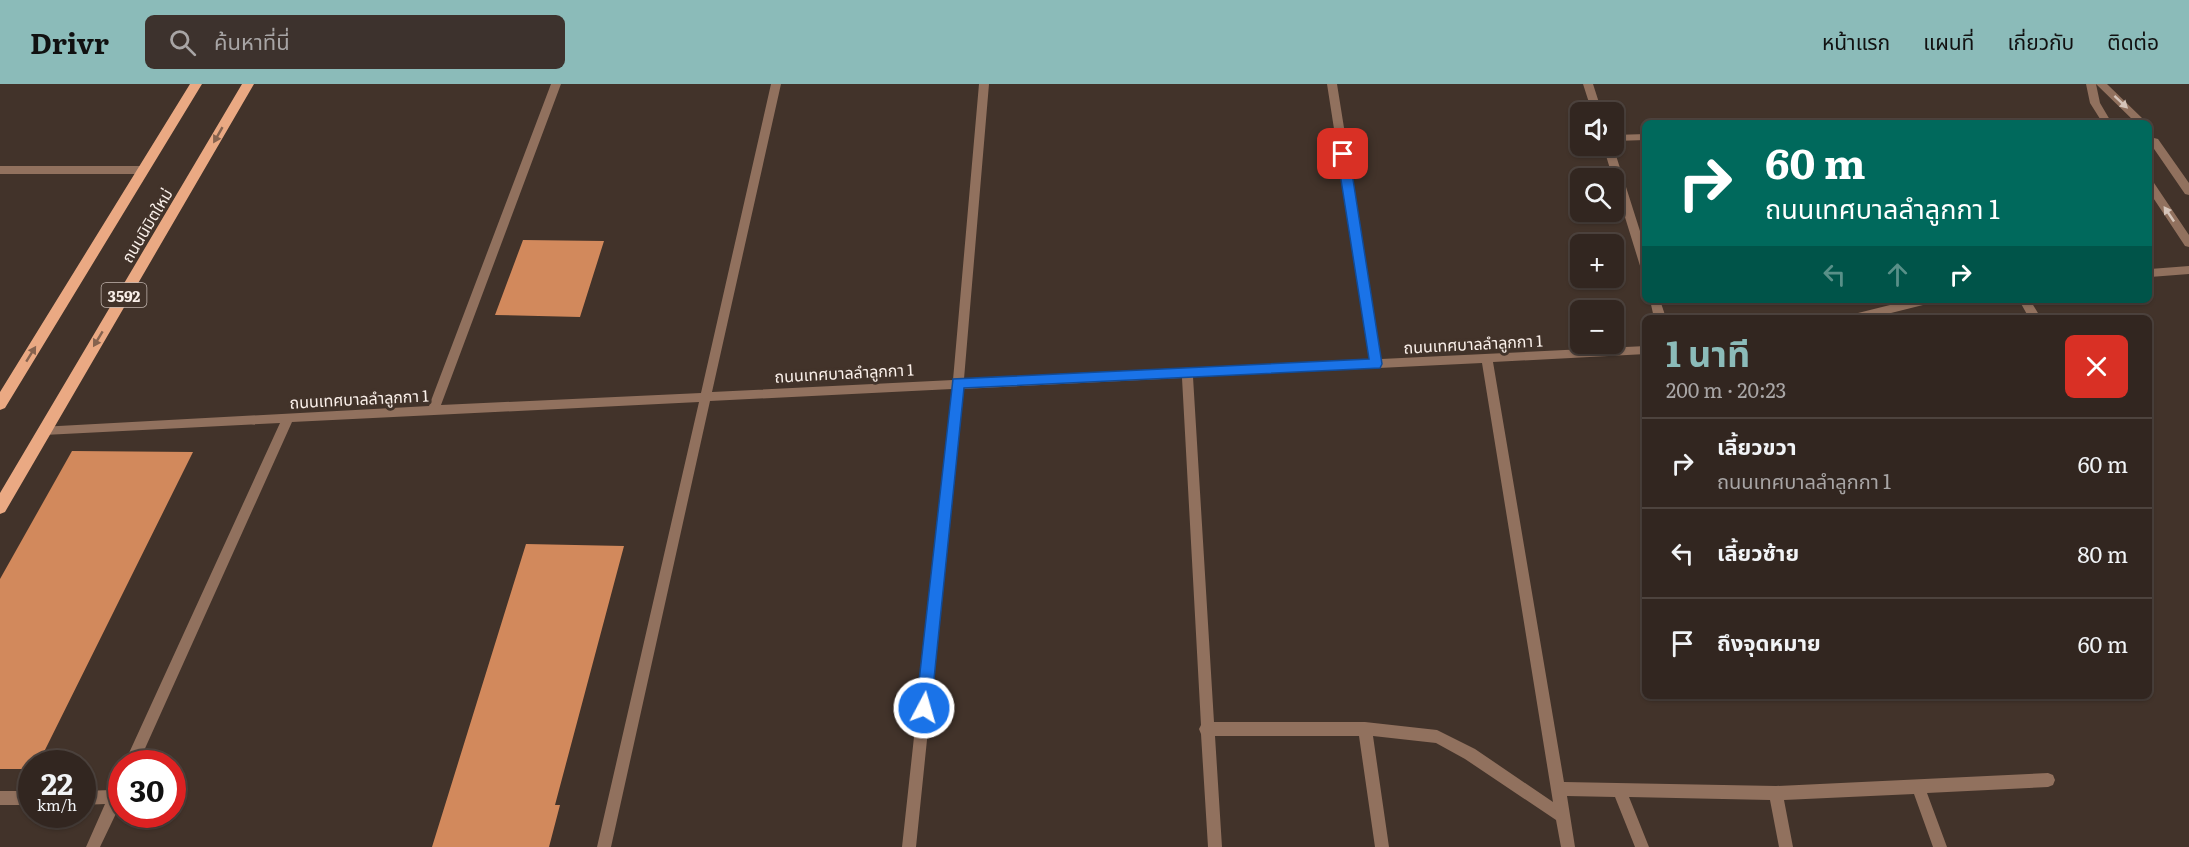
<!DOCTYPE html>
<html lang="th">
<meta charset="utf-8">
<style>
:root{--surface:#322620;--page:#3d322d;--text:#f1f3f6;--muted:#a8a5a5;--line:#4d433e;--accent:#8bbbb9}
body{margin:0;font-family:Literata,"Noto Sans Thai",serif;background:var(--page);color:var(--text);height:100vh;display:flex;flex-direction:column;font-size:22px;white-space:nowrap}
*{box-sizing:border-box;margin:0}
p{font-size:20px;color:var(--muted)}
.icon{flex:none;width:33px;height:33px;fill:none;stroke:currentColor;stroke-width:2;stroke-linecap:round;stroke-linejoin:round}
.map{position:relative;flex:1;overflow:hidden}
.sheet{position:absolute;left:1642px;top:231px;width:510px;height:384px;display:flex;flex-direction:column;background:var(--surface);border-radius:9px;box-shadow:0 2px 4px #0004,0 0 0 2px var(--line)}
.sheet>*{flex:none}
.top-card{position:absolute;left:1642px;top:36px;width:510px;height:183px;border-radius:9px;box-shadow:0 2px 4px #0004,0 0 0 2px var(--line);background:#00695c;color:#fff;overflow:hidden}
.fabs{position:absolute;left:1570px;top:18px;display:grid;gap:12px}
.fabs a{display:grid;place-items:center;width:54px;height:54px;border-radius:9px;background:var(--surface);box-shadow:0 2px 4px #0004,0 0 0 2px var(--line);font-size:30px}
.speed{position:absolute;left:18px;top:666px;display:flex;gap:12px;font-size:30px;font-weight:700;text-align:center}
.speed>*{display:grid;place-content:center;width:78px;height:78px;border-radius:50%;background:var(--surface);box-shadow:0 2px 4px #0004,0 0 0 2px var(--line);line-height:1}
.speed small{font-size:15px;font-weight:400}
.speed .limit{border:9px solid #d22;background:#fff;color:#111}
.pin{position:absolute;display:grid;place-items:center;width:51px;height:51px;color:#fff;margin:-26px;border-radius:12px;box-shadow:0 3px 9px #0006}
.me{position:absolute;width:66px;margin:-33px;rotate:6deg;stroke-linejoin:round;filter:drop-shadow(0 0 4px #0008)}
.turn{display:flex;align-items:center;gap:21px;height:126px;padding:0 24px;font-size:27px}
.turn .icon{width:78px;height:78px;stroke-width:2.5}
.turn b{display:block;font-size:42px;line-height:51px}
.lanes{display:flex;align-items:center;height:57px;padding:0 24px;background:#0003;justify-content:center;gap:30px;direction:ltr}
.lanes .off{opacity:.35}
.round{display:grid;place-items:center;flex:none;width:63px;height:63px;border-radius:9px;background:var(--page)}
.headline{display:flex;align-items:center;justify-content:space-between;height:102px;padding:0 24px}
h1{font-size:36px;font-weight:700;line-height:45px;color:var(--accent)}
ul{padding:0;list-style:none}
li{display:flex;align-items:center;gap:18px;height:90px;padding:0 24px;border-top:2px solid var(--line)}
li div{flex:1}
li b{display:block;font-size:22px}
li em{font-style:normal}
header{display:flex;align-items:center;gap:36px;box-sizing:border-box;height:84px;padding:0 30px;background:var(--accent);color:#111}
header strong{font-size:28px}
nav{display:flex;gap:33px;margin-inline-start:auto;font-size:21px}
.search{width:420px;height:54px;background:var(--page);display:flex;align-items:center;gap:15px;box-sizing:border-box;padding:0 21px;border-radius:9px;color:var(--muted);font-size:22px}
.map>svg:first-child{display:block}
.building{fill:#d2895c}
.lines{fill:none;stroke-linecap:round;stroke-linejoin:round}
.service{fill:#91715e;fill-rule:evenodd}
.minor{fill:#91715e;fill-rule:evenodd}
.tertiary{fill:#91715e;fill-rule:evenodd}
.primary{fill:#eaa983;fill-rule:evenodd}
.oneway{fill:#d5c4b9}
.oneway2{fill:#85624e}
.route{fill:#1a73e8;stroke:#114b97;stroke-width:1.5}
.labels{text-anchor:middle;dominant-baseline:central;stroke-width:6;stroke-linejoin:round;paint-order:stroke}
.shield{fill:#42332a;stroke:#c3b7b0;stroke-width:1.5}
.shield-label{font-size:15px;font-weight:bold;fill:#faf0ea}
.street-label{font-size:16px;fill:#faf0ea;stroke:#42332a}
</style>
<header>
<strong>Drivr</strong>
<div class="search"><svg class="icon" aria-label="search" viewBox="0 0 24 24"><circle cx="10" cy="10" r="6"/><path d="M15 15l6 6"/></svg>ค้นหาที่นี่</div>
<nav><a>หน้าแรก</a><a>แผนที่</a><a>เกี่ยวกับ</a><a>ติดต่อ</a></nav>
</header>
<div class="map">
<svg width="2189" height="763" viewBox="0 0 2189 763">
<rect width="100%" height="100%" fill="#42332a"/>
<path class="building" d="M523 156 604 157 580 233 495 231Z
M72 367 193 368 38 680H32V685H0V495Z
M526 460 624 462 555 721H560L549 763H432Z"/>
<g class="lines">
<path class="service" d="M1646 50V56L1614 57V51Z
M2019 216H2030L2041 234H2029Z"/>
<path class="minor" d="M551 0H561L441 321 701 309 771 0H781L712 308 953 296 979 0H989L964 295 1370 275 1327 0H1337L1381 275 1646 262V270L1493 278 1564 698 1776 702 2048 689 2053 691 2055 696 2053 701 2048 703 1927 709 1947 763H1933L1914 710 1784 716 1793 763H1779L1770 716 1629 713 1649 763H1635L1615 713 1567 712 1575 763H1561L1556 736 1465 675 1436 659 1373 652 1389 763H1375L1359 652H1215L1222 763H1208L1201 650 1199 645 1201 641 1182 294 963 305 916 763H902L952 305 710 317 611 763H597L699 318 292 338 138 680H124L280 339 44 351 40 349 38 346 40 343 429 322ZM1482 279 1553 718 1475 665 1437 646 1365 638H1214L1193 293Z
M1583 0H1593L1602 28H1592Z
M2086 0H2096L2100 19 2110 36 2108 38H2102L2090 19Z
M2096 0H2107L2143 35 2144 39H2136Z
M2154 54 2158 55 2189 99V111L2185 110 2150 59V56Z
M1603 62H1613L1646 166V189L1641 185Z
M2150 98 2154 99 2189 151V163L2185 162 2150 109Z
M2189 182V190L2150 193V185Z
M1650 216H1660L1666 234H1654Z
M1910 216H1932L1927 220 1871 234H1848L1854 230Z
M122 693V717L100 763H86L105 720 82 721V707L112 706 117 695Z
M0 707H32V721H0Z"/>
<path class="tertiary" d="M0 82H144L149 86 144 90H0Z"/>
<path class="primary" d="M190 0H202L5 324 0 326V308Z
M242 0H254L5 428 0 430V409Z"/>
</g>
<defs><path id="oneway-solid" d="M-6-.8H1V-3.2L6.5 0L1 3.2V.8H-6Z" transform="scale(1.5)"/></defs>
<g class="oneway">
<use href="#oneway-solid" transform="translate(2121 18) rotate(43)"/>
<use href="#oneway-solid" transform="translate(2169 130) rotate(-124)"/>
</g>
<g class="oneway2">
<use href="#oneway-solid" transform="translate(218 51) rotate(120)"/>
<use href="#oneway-solid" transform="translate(98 255) rotate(121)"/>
<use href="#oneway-solid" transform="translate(31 270) rotate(-58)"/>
</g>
<path class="route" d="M1343 66 1349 70 1382 280 1380 284 964 304 931 624 929 629 924 631 918 629 916 624 953 295 1369 275 1337 70Z"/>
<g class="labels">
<rect class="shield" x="101.5" y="199" width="45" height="24" rx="4.5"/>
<g class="shield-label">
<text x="124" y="211">3592</text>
</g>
<g class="street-label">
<text transform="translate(146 141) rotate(-59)">ถนนนิมิตใหม่</text>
<text transform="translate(1473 259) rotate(-3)">ถนนเทศบาลลำลูกกา 1</text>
<text transform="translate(844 288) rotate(-3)">ถนนเทศบาลลำลูกกา 1</text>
<text transform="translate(359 314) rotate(-3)">ถนนเทศบาลลำลูกกา 1</text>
</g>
</g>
</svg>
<div class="fabs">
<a><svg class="icon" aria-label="sound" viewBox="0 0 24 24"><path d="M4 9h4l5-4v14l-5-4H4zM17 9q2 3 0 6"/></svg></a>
<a><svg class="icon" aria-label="search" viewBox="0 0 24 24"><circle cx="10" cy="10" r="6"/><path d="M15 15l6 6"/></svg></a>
<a>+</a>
<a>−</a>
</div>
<div class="speed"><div>22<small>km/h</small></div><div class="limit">30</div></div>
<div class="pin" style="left:1343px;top:70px;background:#d93025"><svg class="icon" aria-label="arrive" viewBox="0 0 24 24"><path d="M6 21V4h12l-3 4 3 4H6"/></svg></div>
<svg class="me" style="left:924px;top:624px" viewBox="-20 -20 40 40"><circle r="17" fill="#1a73e8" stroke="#fff" stroke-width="3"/><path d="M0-11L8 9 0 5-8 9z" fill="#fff"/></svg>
<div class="top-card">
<div class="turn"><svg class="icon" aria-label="right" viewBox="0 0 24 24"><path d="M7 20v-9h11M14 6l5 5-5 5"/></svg><div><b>60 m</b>ถนนเทศบาลลำลูกกา 1</div></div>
<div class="lanes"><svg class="icon off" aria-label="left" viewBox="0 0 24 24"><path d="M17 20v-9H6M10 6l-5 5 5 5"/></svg><svg class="icon off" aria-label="ahead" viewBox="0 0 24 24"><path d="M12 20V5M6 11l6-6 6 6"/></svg><svg class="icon" aria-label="right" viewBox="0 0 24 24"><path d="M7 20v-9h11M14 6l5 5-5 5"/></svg></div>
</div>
<section class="sheet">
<div class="headline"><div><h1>1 นาที</h1><p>200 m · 20:23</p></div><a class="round" style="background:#d93025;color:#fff"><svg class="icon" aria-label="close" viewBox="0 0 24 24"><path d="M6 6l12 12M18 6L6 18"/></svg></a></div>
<ul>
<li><svg class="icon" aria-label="right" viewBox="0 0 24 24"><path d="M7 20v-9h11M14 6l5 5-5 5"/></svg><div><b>เลี้ยวขวา</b><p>ถนนเทศบาลลำลูกกา 1</p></div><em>60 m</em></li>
<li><svg class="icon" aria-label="left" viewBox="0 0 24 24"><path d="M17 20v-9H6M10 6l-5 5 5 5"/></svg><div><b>เลี้ยวซ้าย</b></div><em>80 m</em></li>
<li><svg class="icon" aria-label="arrive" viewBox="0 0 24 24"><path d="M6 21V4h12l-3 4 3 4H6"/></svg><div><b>ถึงจุดหมาย</b></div><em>60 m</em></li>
</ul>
</section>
</div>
